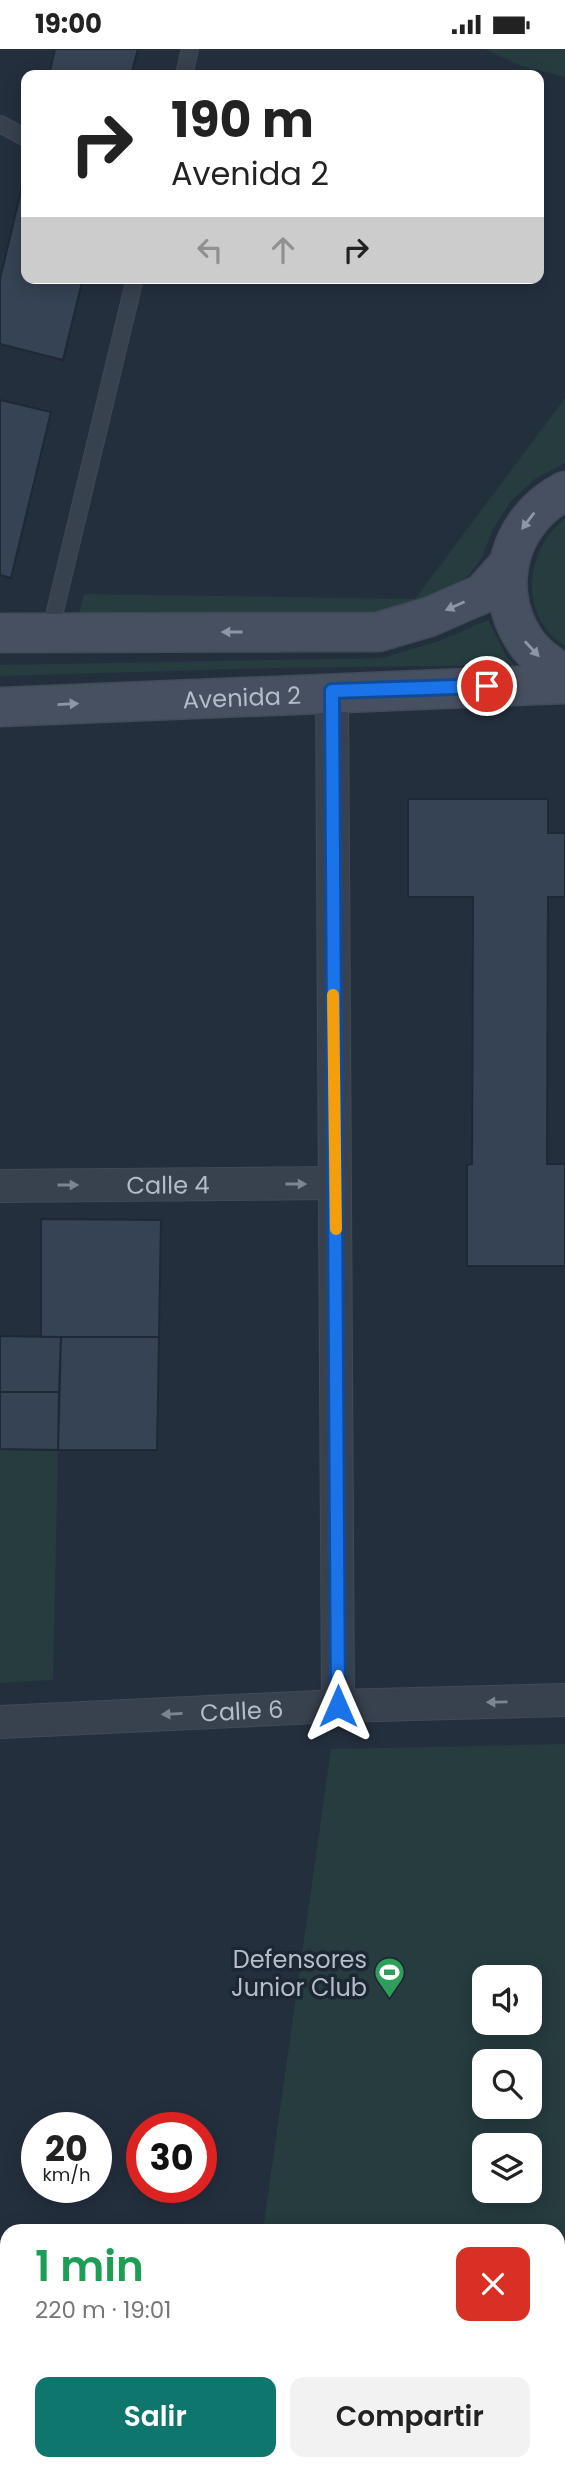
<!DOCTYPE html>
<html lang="es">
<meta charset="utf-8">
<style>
:root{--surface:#fff;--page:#f2f2f2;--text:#222;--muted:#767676;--accent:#0f766e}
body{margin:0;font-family:Poppins,sans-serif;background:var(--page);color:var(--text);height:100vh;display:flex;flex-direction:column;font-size:26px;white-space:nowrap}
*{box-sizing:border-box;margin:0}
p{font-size:23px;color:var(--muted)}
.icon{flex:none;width:38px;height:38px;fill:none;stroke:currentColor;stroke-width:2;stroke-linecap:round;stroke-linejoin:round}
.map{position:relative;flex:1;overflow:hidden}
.side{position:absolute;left:0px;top:2175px;width:565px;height:247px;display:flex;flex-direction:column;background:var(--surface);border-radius:21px 21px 0 0;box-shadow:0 4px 18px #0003}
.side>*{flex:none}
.guide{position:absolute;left:21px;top:21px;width:523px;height:214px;border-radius:14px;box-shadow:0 4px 18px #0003;background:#fff;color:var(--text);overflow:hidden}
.tools{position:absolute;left:472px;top:1916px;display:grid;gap:14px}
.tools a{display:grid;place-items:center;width:70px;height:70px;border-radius:14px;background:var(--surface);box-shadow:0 4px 18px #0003;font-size:35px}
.speed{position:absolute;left:21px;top:2063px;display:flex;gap:14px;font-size:35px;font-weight:700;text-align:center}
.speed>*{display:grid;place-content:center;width:91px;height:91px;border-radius:50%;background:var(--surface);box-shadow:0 4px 18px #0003;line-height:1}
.speed small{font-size:18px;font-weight:400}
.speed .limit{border:10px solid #d22;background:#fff;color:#111}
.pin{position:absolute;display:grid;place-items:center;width:60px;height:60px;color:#fff;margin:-30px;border:4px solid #fff;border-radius:50%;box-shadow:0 2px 7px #0007}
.me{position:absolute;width:77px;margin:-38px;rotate:0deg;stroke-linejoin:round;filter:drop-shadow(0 0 5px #0008)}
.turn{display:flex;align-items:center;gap:24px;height:147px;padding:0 35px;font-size:32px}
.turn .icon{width:91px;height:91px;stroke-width:2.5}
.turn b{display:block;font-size:49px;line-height:60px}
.lanes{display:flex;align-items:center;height:66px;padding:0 35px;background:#0003;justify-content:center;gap:35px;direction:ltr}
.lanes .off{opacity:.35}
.round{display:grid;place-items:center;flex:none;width:74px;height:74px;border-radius:14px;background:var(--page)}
.overview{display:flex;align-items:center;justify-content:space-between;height:119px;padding:0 35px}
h1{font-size:42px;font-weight:600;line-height:52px;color:#1e9e55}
.cta{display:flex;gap:14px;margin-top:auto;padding:14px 35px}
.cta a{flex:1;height:80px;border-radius:14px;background:var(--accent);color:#fff;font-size:28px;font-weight:600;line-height:80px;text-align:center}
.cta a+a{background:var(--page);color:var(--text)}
.status{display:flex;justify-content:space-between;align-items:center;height:49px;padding:0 35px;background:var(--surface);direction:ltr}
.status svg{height:19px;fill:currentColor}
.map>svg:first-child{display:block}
.green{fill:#263c3f;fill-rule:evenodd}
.building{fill:#364354;stroke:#1f2835;stroke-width:2}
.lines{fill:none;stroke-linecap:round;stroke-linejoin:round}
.service-casing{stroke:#414a57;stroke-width:18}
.minor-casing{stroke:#414a57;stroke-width:34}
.secondary-casing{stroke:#414a57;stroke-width:41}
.service{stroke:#38414e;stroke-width:16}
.minor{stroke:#38414e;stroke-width:32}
.secondary{stroke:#465061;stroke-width:38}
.rail-casing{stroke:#5a6575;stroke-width:8}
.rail{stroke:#1d2633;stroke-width:5;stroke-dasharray:16;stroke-linecap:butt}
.oneway{fill:#8e96a5}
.oneway2{fill:#7c8592}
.route-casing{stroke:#114b97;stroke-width:18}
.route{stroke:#1a73e8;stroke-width:12}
.slow{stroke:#f59e0b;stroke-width:12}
.labels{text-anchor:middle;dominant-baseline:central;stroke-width:7;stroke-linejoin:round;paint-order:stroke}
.street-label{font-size:24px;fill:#b4bcc9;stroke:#1d2633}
.poi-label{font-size:24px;fill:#b4bcc9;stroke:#1d2633;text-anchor:end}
</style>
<div class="status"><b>19:00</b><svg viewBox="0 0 49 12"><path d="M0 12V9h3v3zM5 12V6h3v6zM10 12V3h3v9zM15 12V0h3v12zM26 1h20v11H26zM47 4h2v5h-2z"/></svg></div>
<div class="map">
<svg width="565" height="2421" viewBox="0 0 565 2421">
<rect width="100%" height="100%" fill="#242f3e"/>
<path class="green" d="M485 0H565V28L521 17Z
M565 349V414L535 430 511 452 493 480 481 510 469 526 446 545 381 570 78 569 84 545 415 550Z
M565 469V597C517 567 525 501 565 469Z
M488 571 506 607 514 616 276 619 0 627V616L382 609 439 592Z
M0 1400 58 1401 53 1631 0 1634Z
M565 1695V2194H558V2182L263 2181 331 1700ZM530 1928V1974H485V1928ZM530 2012V2058H485V2012ZM530 2096V2142H485V2096Z"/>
<path class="building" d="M55 0H138L131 26H49Z
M26 121V229H83L63 311 0 295V230Z
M0 351 51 363 11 529 0 526Z
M408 750H548V784H565V848H548L547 1115H565V1217H467V1116L472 1115 473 848H408Z
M41 1170 161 1171 159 1288H41Z
M0 1287 61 1288 59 1343H0Z
M61 1288H159L157 1401H58Z
M0 1343H59L58 1401 0 1400Z
M7 2390V2415H38V2421H0V2391Z"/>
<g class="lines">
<defs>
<path id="service" d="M184 26 190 0
M0 75 26 89
M50 583 135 229"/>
<g id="minor">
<path d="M332 642 338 1657"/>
<path id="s1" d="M0 1137 335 1134"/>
<path id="s2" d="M0 1673 338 1657 565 1651"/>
</g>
<g id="secondary">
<path d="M565 442C510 470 490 537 524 590 534 606 550 616 565 626"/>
<path d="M0 584 378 583 429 568 482 545 508 516"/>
<path id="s3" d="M0 658 565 635"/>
</g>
</defs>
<use href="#service" class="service-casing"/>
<use href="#minor" class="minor-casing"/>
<use href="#secondary" class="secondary-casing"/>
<use href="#service" class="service"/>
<use href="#minor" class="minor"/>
<use href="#secondary" class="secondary"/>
<defs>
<path id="rail" d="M558 2310 565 2309
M0 2330 7 2329
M558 2332H565
M0 2353H7"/>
</defs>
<use href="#rail" class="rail-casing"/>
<use href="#rail" class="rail"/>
</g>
<defs><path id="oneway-solid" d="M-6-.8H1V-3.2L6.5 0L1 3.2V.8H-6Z" transform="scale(1.75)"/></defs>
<g class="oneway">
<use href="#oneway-solid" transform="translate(528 472) rotate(127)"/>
<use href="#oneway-solid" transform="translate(455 557) rotate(156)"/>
<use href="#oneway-solid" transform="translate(232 583) rotate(-180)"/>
<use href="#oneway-solid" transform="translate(532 600) rotate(47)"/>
<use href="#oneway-solid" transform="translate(68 655) rotate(-3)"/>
</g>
<g class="oneway2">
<use href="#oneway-solid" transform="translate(296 1135)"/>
<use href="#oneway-solid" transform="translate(68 1136)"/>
<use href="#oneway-solid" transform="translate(497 1653) rotate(179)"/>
<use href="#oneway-solid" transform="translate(172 1665) rotate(177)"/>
</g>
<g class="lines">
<defs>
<path id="route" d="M338 1657 332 642 487 637"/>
</defs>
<use href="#route" class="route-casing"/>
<use href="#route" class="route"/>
<path class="slow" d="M333 946 336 1180"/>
</g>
<defs>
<symbol id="stadium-pin" viewBox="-11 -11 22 30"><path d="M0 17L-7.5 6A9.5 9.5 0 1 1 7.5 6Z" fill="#2e9e5b" stroke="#1d2633"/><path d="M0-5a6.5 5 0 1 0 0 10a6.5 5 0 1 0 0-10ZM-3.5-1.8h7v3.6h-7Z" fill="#fff"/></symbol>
</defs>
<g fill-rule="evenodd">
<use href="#stadium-pin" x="372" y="1906" width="35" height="47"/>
</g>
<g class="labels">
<g class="street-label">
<text stroke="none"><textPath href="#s3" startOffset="242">Avenida 2</textPath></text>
<text stroke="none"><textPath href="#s1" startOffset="168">Calle 4</textPath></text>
<text stroke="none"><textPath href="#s2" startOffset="242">Calle 6</textPath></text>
</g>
<g class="poi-label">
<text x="367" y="1910">Defensores<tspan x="367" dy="28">Junior Club</tspan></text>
</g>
</g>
</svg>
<div class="tools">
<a><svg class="icon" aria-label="sound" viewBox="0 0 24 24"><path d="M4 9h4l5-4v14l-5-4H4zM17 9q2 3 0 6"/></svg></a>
<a><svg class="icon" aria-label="search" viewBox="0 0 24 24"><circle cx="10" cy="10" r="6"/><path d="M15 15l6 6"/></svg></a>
<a><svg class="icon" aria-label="layers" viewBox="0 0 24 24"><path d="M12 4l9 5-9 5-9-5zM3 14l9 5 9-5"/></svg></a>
</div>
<div class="speed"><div>20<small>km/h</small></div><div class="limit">30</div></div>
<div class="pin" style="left:487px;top:637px;background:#d93025"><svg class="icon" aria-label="arrive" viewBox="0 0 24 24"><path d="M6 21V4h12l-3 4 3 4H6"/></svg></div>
<svg class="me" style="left:338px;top:1657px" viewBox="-20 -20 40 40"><path d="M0-17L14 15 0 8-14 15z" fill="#1a73e8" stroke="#fff" stroke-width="4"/></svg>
<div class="guide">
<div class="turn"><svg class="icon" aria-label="right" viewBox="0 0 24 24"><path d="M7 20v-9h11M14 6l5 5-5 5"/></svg><div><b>190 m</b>Avenida 2</div></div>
<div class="lanes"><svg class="icon off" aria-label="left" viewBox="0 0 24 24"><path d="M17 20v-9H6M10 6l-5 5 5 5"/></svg><svg class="icon off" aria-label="ahead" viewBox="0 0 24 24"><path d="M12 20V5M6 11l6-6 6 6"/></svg><svg class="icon" aria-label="right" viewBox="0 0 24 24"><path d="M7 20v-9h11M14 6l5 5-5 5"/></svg></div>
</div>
<section class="side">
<div class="overview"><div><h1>1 min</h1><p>220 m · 19:01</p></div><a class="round" style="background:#d93025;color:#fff"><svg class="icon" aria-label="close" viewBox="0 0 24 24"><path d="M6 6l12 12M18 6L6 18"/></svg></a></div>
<div class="cta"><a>Salir</a><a>Compartir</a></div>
</section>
</div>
